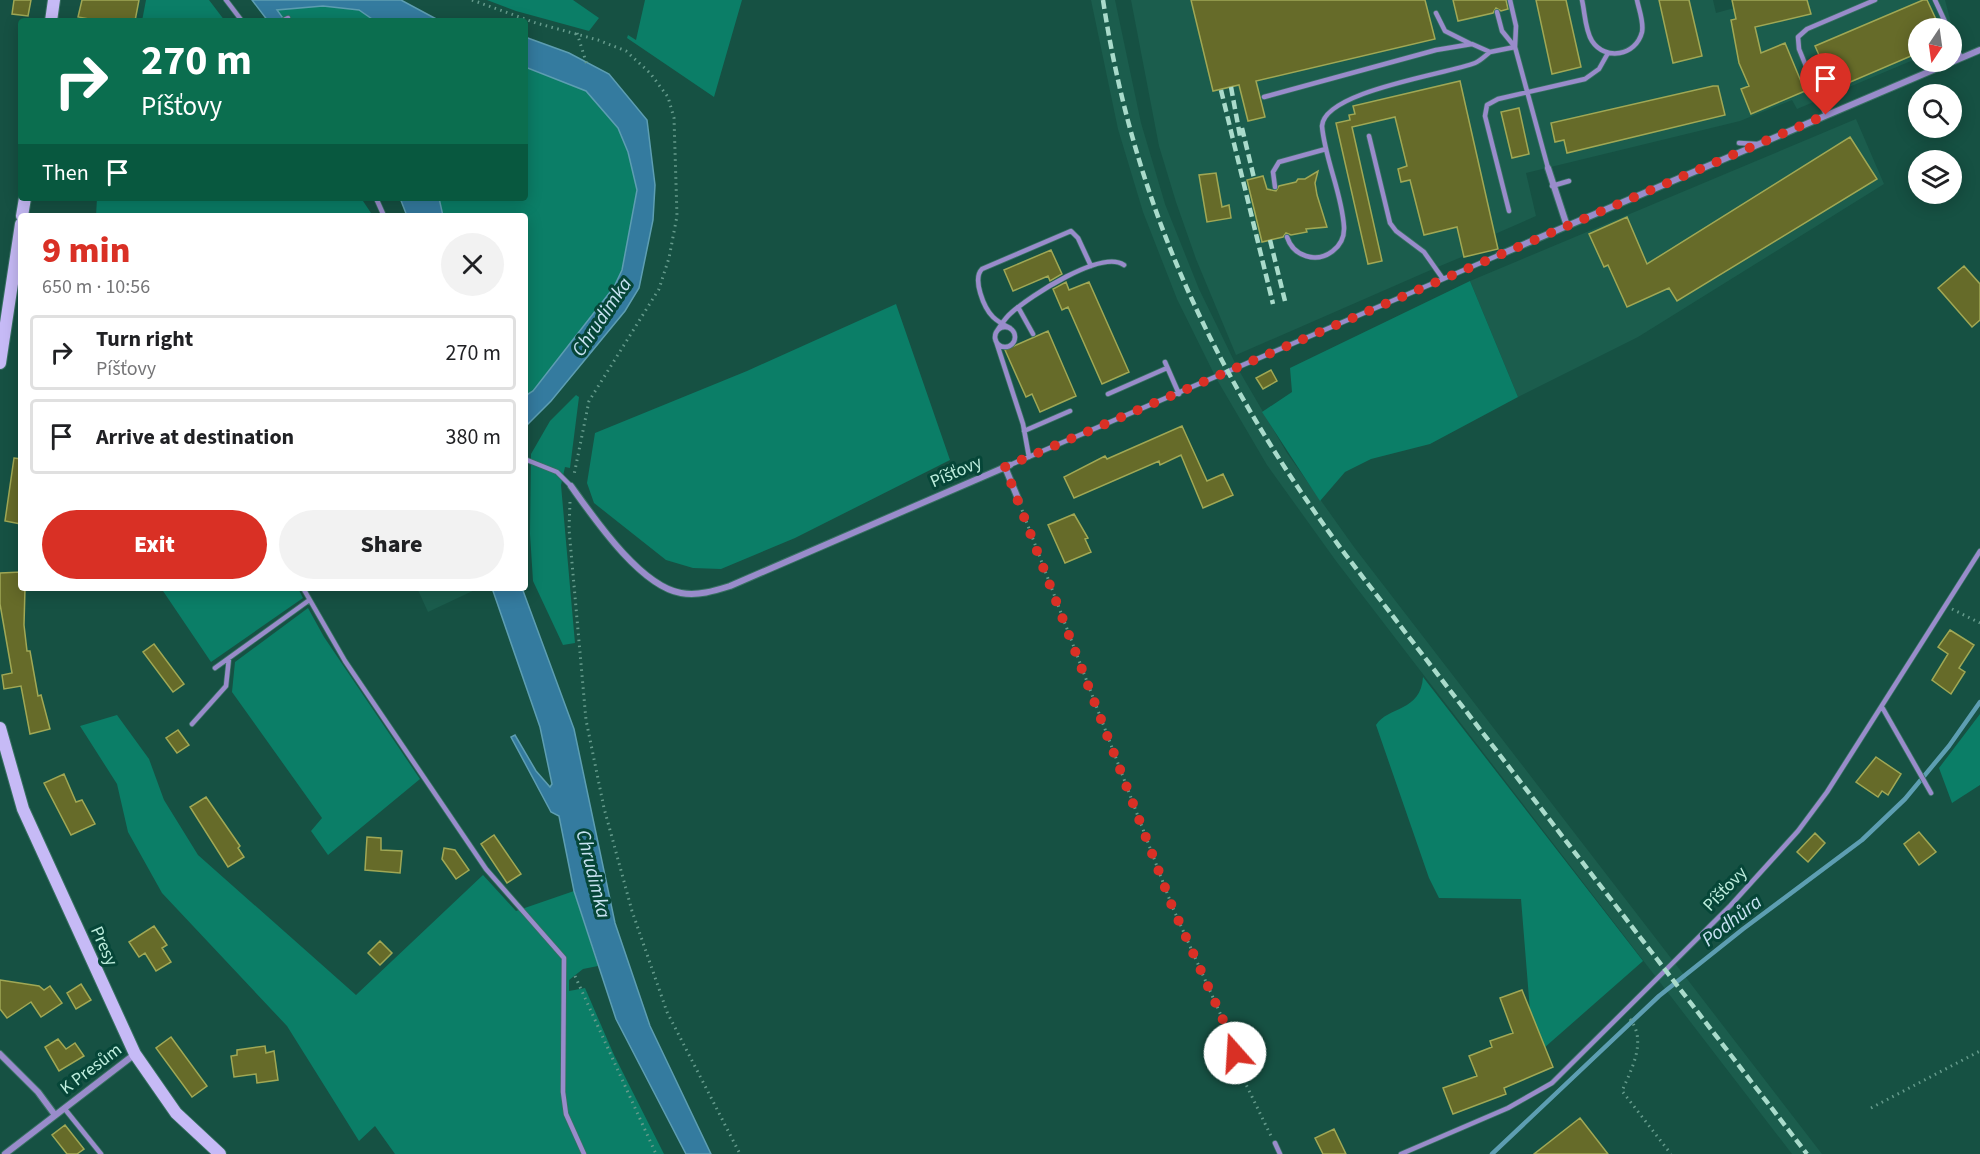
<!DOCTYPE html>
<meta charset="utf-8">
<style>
:root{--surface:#fff;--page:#f2f2f2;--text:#202124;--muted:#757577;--line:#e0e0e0;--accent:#d93025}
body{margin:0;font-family:"Source Sans 3",sans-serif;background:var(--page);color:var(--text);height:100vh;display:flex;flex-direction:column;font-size:22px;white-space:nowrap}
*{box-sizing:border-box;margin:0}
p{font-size:20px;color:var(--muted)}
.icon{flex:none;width:33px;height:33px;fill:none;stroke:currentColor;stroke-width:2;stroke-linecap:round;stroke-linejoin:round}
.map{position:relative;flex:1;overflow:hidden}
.details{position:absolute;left:18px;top:213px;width:510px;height:378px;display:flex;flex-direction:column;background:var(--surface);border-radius:6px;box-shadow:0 3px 15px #0003}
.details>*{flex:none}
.top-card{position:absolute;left:18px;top:18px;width:510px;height:183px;border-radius:6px;box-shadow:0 3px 15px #0003;background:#0b6e4f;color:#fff;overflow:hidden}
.needle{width:39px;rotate:193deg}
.fabs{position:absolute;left:1908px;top:18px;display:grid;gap:12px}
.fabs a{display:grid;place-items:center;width:54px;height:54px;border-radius:50%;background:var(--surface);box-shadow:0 3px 15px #0003;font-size:30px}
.pin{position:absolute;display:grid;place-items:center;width:51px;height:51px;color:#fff;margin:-62px -26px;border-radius:50% 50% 50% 0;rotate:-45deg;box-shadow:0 0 6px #0007}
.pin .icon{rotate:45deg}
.me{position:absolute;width:66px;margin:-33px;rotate:341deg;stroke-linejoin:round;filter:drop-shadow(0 0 4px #0008)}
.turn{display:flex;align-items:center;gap:21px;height:126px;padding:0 24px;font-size:27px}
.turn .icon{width:78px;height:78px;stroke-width:2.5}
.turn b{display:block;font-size:42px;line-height:51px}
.then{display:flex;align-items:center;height:57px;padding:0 24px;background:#0003;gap:12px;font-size:22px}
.round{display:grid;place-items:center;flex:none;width:63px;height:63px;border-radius:32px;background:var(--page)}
.headline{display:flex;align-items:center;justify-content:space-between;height:102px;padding:0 24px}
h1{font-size:36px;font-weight:800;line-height:45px;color:var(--accent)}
.button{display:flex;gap:12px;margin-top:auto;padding:12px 24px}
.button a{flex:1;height:69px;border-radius:36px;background:var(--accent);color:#fff;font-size:24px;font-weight:800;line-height:69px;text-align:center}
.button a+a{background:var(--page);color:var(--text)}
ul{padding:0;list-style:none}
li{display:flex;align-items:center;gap:18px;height:75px;margin:0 12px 9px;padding:0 12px;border:3px solid var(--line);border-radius:6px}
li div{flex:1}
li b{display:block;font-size:22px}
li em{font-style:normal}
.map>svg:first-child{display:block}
.built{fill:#1b5d4d}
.green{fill:#0b7e67}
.water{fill:#347b9f;stroke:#5d9eb2;stroke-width:1.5}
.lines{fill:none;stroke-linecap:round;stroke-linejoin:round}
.stream{stroke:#5d9eb2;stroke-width:4.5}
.building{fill:#666b29;stroke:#a0a855;stroke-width:1.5}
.lane-casing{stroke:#387062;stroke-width:6}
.street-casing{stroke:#387062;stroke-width:8}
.secondary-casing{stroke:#387062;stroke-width:14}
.path{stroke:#659b8c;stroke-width:3;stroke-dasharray:1.5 4.5;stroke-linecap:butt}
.lane{stroke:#998ccb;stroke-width:4.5}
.street{stroke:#998ccb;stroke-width:6}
.secondary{stroke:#c6baf6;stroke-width:12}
.rail{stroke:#a9dbcb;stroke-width:4.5;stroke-dasharray:9 4.5;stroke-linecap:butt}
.route{stroke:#d93025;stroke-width:10;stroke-dasharray:0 18}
.labels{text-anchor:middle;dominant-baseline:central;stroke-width:6;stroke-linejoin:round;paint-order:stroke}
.street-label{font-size:18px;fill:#beeede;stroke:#064638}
.water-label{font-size:20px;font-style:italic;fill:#c8e3f3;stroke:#064638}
</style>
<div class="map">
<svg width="1980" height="1154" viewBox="0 0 1980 1154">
<rect width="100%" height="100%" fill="#165143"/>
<path class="built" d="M1091 0H1115L1141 123 1165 204 1199 289 1237 367 1287 453 1354 547 1822 1154H1792L1336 561 1267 465 1216 378 1177 299 1143 212 1118 129Z
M1131 0H1713L1716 13 1763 0H1945L1956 42 1952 44V28H1918V58L1797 109 1792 100 1740 121 1526 173 1536 216 1495 234 1498 248 1464 256 1433 269 1236 355 1196 259 1176 202 1159 146Z
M1856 119 1884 184 1638 337 1518 397 1470 281Z
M417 588H479L428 612Z"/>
<path class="green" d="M146 0H209L225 21H142Z
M487 0H573L599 18 589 31 516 11Z
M645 0H742L714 97 627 38 628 35 636 40Z
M323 6 359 10 375 21H285L276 10Z
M525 67 586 91 618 128 628 152 637 190 622 270 614 287 533 391 525 396V216H443L439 198H525Z
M97 198H361L373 216H96Z
M1470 281 1518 397 1430 444 1371 459 1345 472 1320 501 1262 412 1292 392 1290 368Z
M896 304 950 460 795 538 721 569 693 568 666 560 594 503 587 483 595 433 747 371Z
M576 395 579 397 570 468 565 467 561 485 575 643 563 645 533 581 530 534 531 454 550 421Z
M161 588H298L303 598 211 662Z
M308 608 324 637 420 779 328 855 311 831 322 818 232 692 235 662Z
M1423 677 1643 961 1544 1048 1530 1011 1521 899 1439 898 1429 878 1376 725C1388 706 1421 712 1423 677Z
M1980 714V785L1952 803 1939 768Z
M117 715 149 759 164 800 198 855 356 995 483 875 516 911 574 891 598 966 583 969 569 980V991L585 988 614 1055 664 1154H395L375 1126 359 1141 287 1026 162 893 128 832 117 784 80 726Z"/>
<path class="water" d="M252 0H401L440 21H375L359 10 323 6 277 10 285 21H268Z
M525 37 569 53 609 74 647 120 655 185 653 220 639 288 625 311 551 401 525 427V396L533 391 614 287 622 270 637 190 628 152 618 128 586 91 525 67Z
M400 198H439L443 216H407Z
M492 588H522L574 729 615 923 650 1026 711 1154H686L616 1019 574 891 559 816 551 812 511 737 515 735 536 771 550 787 552 784 540 727Z"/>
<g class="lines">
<path class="stream" d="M1492 1154 1659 996 1743 929 1862 840 1905 799 1949 746 1980 702"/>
</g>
<path class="building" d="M14 0H31L28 16 12 14Z
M82 0H139L135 21H100L78 17Z
M1191 0H1425L1435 39 1256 81 1265 117 1248 121 1239 85 1213 91Z
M1453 0H1506L1508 9 1501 11 1496 8 1493 13 1458 21Z
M1536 0H1566L1581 67 1552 74Z
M1659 0H1689L1702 56 1673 63Z
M1732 0H1807L1811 14 1755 27 1761 53 1785 43 1805 91 1751 114 1741 89 1749 86 1739 63 1731 20 1736 19Z
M1923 0H1927L1940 28H1918V53L1834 89 1815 46Z
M1460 81 1498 249 1464 257 1457 227 1424 235 1410 180 1401 182 1398 169 1407 166 1395 117 1352 127 1382 261 1368 264 1336 123 1350 120 1349 115 1355 114 1353 106Z
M1713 86H1718L1725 115 1567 153 1564 140 1555 142 1551 123Z
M1519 108 1529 154 1512 158 1501 112Z
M1850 137 1877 179 1677 301 1669 288 1627 307 1608 265 1604 267 1589 234 1627 217 1647 264Z
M1318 171 1315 183 1317 195 1327 227 1306 229 1307 232 1291 235 1286 233 1283 237 1262 242 1247 180 1263 176 1267 189 1276 191 1279 186 1296 182 1298 179H1305Z
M1216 173 1222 207 1229 205 1231 218 1207 222 1199 175Z
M1051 250 1062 274 1050 281 1048 276 1013 291 1004 270Z
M1964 266 1980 284V320L1972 327 1938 288Z
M1066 282 1069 290 1089 282 1129 372 1102 384 1068 307 1062 310 1053 289Z
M1048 331 1076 396 1040 412 1032 394 1026 397 1005 350Z
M1271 370 1277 381 1263 389 1256 378Z
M1182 426 1207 481 1223 474 1233 495 1203 508 1181 455 1160 465 1159 461 1074 498 1064 477 1105 456 1107 459Z
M14 458 21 459V524L5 521Z
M1074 514 1088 538 1085 539 1091 552 1065 563 1048 525Z
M21 572V588H25L24 625 27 651H30L38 696 41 695 50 729 30 734 21 686 4 689 2 675 12 673 0 604V573Z
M1950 630 1974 645 1959 668 1965 672 1951 694 1932 680 1948 654 1938 647Z
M154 644 184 684 173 692 143 652Z
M178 730 189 745 177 753 166 738Z
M1876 757 1901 774 1888 795 1882 791 1878 797 1856 782Z
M64 774 76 802 82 800 95 824 71 835 44 783Z
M206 797 240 846 238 848 244 857 228 867 190 807Z
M1919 832 1936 852 1919 865 1904 844Z
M1815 833 1825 843 1808 862 1797 852Z
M494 835 521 874 507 883 481 844Z
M367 837 381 838V850L402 851 400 873 365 870Z
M444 848 455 850 469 870 456 879 442 859Z
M154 926 167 945 162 948 171 962 156 971 145 953 139 957 129 942Z
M380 941 392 953 380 965 368 953Z
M0 980 39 986 44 990 50 986 62 1003 41 1017 31 1002 7 1018 0 1009Z
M81 984 91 1000 76 1009 67 993Z
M1522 990 1553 1067 1504 1088 1506 1094 1453 1114 1443 1088 1477 1076 1469 1056 1492 1047 1490 1041 1513 1033 1500 998Z
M171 1037 207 1086 192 1097 156 1048Z
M58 1039 66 1049 75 1043 84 1056 59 1071 45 1047Z
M265 1046 266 1053 274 1051 278 1080 257 1083 256 1074 234 1077 231 1056 237 1055V1050Z
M1580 1118 1608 1154H1534Z
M65 1125 84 1149 77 1154H67L52 1135Z
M1334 1129 1346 1154H1323L1315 1138Z"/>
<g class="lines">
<defs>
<path id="lane" d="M226 0 242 21
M1582 0C1585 13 1585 30 1592 41 1605 61 1636 56 1642 32 1644 22 1639 10 1637 0
M1935 0 1948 28
M1497 12 1502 31 1515 47 1516 26 1510 0
M1436 13 1445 31 1469 43
M282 21 288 18
M1952 37 1961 58
M1490 52 1515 47 1548 168
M1264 97 1436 50 1472 44 1490 52C1485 56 1480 61 1475 63 1447 74 1324 91 1322 126 1325 160 1342 193 1344 227 1345 247 1325 262 1306 256 1296 253 1290 246 1287 237
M1826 115 1799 49 1798 37 1807 29 1875 0
M1369 136 1390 223 1396 231 1424 252 1443 279
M1739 143 1757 144
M1552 186 1569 181
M1275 187 1273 172 1279 162 1326 149
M376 198 384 216
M1509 211 1485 116 1487 105 1498 99 1585 79 1599 69 1608 53
M1018 307 1033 334
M995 337a10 10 0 1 1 20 0a10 10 0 1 1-20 0Z
M1010 328C1004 325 998 322 993 317 984 308 972 279 982 269L1071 231 1078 238 1091 266
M997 331C1001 325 1005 318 1011 313 1030 296 1102 249 1124 265
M995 338 1023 424 1029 457
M1165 362 1179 394
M1108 394 1167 368
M1024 431 1070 411
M527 460 557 472 571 486
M1010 465 1499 255
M303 588 345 661 486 869 564 958 563 1092 566 1114 584 1154
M215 668 308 601
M1882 707 1931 793
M192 724 226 686 229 658
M64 1108 101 1154
M1275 1143 1280 1154
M1401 1154 1508 1108 1552 1083 1730 906 1798 831 1827 792 1980 551"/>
<path id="street" d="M1548 168 1567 226
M1499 255 1980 50
M1005 467 1019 501
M571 486C594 518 640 586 681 593 698 596 714 591 730 586L1010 465
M0 1054 38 1092 55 1115
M5 1154 135 1054"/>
<path id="secondary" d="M51 21 54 0
M22 216 25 198
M0 363 21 224
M0 728 23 809 135 1054 176 1113 220 1154"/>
</defs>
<use href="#lane" class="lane-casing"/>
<use href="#street" class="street-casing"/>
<use href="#secondary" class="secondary-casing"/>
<path class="path" d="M472 0 536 23 598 40 626 51 650 73 668 97 674 118 677 216 669 258 659 289 589 401 574 475
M577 33 587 65
M570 502 569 529 586 720 604 808 632 911 667 1012 740 1154
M1022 510 1172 906 1228 1031 1241 1074 1271 1136
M1952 609 1980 623
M575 976 656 1154
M1630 1019C1647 1041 1632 1068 1622 1091L1671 1154
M1871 1108 1980 1051"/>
<use href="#lane" class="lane"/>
<use href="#street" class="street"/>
<use href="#secondary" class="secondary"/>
<path class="rail" d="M1103 0C1135 211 1219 384 1345 554L1807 1154
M1231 87 1240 136
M1221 90 1273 304
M1242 128 1254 178
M1270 240 1285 301"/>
</g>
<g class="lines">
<path class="route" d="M1235 1053 1228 1031 1172 906 1005 467 1826 115"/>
</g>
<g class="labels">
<g class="street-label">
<text transform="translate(956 472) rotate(-23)">Píšťovy</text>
<text transform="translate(1725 889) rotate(-46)">Píšťovy</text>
<text transform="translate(104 946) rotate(66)">Presy</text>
<text transform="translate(91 1069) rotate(-37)">K Presům</text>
</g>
<g class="water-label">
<text transform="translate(602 317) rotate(-56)">Chrudimka</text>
<text transform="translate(593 874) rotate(76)">Chrudimka</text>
<text transform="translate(1732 921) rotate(-38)">Podhůra</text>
</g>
</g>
</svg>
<div class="fabs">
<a><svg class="needle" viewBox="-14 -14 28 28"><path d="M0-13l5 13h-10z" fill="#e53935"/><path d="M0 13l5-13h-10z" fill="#757577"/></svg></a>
<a><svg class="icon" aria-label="search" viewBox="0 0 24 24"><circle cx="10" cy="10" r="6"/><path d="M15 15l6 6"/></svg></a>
<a><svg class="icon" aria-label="layers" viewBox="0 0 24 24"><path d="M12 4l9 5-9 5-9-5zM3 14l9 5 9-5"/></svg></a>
</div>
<div class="pin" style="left:1826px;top:115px;background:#d93025"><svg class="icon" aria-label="arrive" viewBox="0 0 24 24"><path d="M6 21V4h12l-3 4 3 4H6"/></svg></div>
<svg class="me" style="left:1235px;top:1053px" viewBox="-20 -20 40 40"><circle r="19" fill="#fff"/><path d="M0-13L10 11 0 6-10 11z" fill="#d93025"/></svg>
<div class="top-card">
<div class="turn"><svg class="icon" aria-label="right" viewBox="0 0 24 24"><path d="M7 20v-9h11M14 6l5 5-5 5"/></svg><div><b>270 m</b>Píšťovy</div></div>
<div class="then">Then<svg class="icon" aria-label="arrive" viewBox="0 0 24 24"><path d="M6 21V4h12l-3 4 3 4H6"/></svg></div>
</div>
<section class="details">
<div class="headline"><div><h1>9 min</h1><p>650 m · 10:56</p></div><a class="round"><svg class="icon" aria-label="close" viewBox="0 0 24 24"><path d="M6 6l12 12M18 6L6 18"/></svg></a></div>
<ul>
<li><svg class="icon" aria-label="right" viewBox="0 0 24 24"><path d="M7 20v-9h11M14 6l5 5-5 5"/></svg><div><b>Turn right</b><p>Píšťovy</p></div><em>270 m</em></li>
<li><svg class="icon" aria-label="arrive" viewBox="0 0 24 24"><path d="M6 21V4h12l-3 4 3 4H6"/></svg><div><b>Arrive at destination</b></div><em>380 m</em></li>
</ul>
<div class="button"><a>Exit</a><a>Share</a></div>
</section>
</div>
